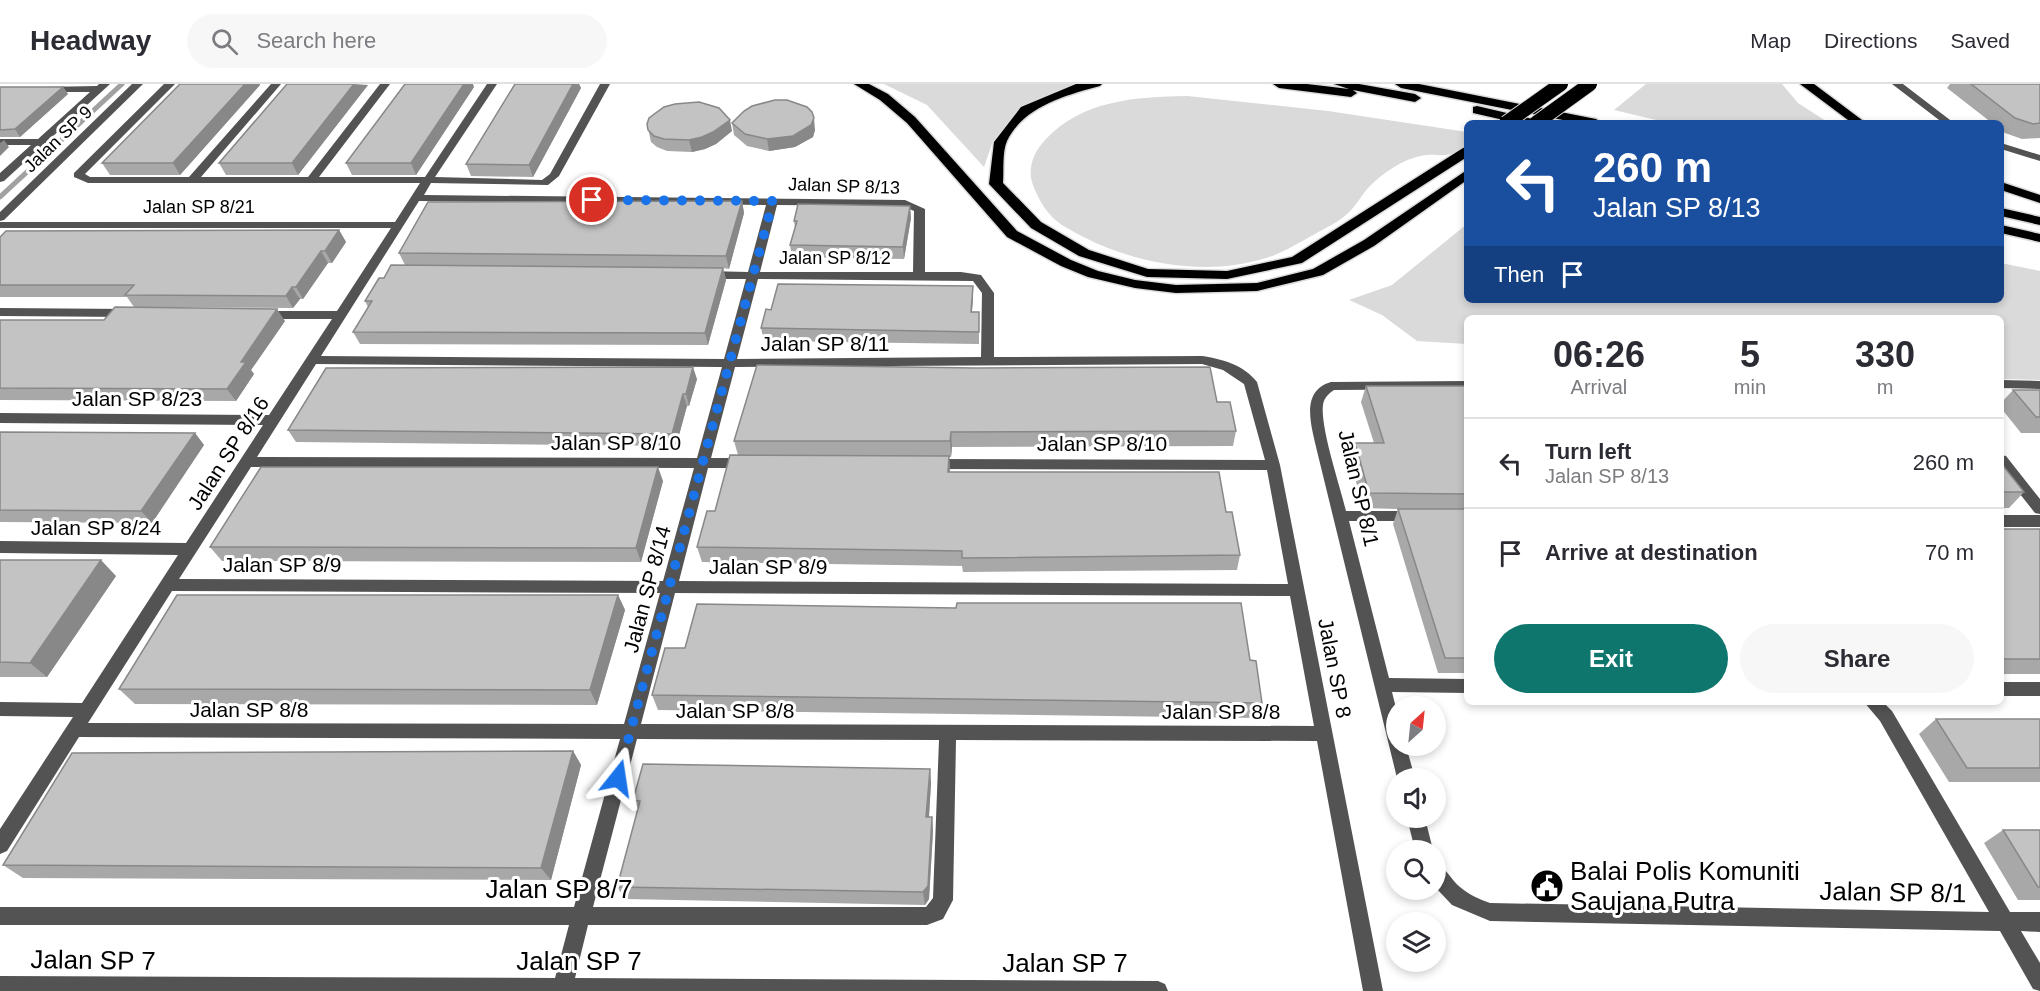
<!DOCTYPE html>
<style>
:root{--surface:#fff;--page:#f7f7f7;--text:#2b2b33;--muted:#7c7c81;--line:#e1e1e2;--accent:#0f766e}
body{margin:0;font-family:Helvetica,sans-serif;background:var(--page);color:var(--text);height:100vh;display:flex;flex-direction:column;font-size:22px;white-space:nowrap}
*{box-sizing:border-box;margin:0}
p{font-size:20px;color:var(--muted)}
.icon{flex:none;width:33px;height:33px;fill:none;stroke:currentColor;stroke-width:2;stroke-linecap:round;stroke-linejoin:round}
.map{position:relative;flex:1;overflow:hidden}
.sheet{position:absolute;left:1464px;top:231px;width:540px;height:390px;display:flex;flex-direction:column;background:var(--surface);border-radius:9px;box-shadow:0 3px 9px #0003}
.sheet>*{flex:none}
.hud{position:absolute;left:1464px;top:36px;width:540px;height:183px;border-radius:9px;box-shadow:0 3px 9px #0003;background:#1a4fa0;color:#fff;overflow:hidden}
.needle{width:39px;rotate:27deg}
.buttons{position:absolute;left:1386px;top:612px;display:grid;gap:12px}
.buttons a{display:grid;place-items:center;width:60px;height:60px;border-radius:50%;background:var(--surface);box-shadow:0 3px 9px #0003;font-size:30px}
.pin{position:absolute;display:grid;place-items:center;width:51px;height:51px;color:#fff;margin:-26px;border:3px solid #fff;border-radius:50%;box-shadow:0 2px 6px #0007}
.me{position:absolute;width:66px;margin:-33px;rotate:15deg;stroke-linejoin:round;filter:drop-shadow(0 0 4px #0008)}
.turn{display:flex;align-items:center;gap:21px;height:126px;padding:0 30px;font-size:27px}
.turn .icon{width:78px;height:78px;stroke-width:2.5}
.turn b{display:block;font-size:42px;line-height:51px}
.then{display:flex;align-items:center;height:57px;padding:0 30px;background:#0003;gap:12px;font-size:22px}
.eta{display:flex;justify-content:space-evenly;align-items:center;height:102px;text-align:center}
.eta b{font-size:36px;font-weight:700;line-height:42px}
.button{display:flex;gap:12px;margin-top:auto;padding:12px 30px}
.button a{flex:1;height:69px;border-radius:36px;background:var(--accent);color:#fff;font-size:24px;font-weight:700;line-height:69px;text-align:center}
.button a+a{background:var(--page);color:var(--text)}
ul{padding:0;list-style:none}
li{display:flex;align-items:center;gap:18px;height:90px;padding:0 30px;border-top:2px solid var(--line)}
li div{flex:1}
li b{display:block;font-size:22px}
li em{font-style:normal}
header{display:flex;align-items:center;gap:36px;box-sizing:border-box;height:84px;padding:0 30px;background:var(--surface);border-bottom:2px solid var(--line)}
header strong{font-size:28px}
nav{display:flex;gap:33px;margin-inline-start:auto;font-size:21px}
.search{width:420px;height:54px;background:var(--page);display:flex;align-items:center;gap:15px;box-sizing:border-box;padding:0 21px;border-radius:33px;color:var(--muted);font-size:22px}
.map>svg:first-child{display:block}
.green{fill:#dadada}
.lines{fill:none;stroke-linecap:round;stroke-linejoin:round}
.stream{stroke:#a1a1a1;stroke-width:5}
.highway-casing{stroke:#dbdbdb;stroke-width:3}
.minor{fill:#535353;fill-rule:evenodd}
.highway{fill:#000;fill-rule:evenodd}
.highway-bridge-casing{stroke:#dbdbdb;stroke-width:16;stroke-linecap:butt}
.highway-bridge{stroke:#000;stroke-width:14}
.wall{fill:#a8a8a8}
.shaded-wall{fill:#888}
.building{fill:#c3c3c3;stroke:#888;stroke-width:1.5}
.route{stroke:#1a73e8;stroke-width:10;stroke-dasharray:0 18}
.labels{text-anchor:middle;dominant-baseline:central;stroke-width:6;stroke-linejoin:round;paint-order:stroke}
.far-street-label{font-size:18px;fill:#000;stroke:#fff}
.street-label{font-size:21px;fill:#000;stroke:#fff}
.near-poi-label{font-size:26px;fill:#000;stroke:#fff;text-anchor:start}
.near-street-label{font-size:26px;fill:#000;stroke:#fff}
</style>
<header>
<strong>Headway</strong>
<div class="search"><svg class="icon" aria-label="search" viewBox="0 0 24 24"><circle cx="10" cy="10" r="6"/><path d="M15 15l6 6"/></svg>Search here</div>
<nav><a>Map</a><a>Directions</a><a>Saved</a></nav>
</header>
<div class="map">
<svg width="2040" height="907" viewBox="0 0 2040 907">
<rect width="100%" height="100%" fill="#fff"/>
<path class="green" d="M884 0H1075L1019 24 993 57 984 83 927 21Z
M1646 0H1782L1798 19 1829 39H1669L1614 26Z
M1187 12 1328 27 1467 48V70C1456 68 1455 69 1445 71 1440 72 1433 70 1427 71 1407 73 1387 86 1372 100 1362 109 1356 123 1346 131 1337 139 1325 144 1315 150 1300 158 1283 169 1266 174 1199 195 1120 177 1062 141 1048 132 1039 117 1033 101 1027 85 1033 69 1045 56 1082 16 1135 13 1187 12Z
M1467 140V216H2001V179L2040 187V296L2001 295V234H1467V260L1417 257 1382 231 1349 216 1392 201Z"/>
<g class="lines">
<path class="stream" d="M0 113 122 0"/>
<defs>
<path id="highway" d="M854 0H869L888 10 915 33 1017 147 1071 176 1098 187 1135 196 1176 201 1257 199 1313 185 1364 156 1467 86V96L1374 162 1323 191 1257 207 1176 209 1135 204 1088 193 1061 182 1007 153 907 39 880 16Z
M1076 0H1102L1100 2C1066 11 1023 23 1007 57 1002 68 1004 87 1003 99L1041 138 1089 166 1148 185 1227 187 1292 173 1463 64 1467 63V73L1302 179 1227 195 1147 193 1079 172 1031 144 989 100 994 58 1021 23Z
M1273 0H1307L1349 5 1334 0H1359L1415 10 1421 14 1415 18 1353 6 1357 9 1351 13 1279 4Z
M1395 0H1419L1596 35 1602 39H1578L1401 4Z
M1800 0H1814L1866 39H1852Z
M1477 22 1537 36 1539 39H1517L1473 29V23Z
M2001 98 2040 111V119L2001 106Z
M2001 124 2040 133V141L2001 132Z
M2001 141 2040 150V158L2001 149Z"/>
</defs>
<use href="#highway" class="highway-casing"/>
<path class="minor" d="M99 0H110L4 97 0 98V89L31 61H0V55H38L90 8H45L40 5 42 3 97 2Z
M132 0H143L4 136 0 137V128Z
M164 0H175L85 90 90 93H189L271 0H281L201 93H308L380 0H390L319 93H425L487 0H497L435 93 542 96 550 90 600 0H610L559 92 548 101 431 99 424 111 905 116 925 125V188H961L981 191 994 209V273L1202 272C1222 275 1244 281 1257 298L1280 381 1383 907H1363L1317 657 956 656 953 816 943 835 927 841H588L575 894 1158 897 1165 900 1168 907H0V892L555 894 569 841H0V823H574L620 655 79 653 7 767 0 770V745L73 633 0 632V618L82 619 178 471 0 469V457L186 459 263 341 0 339V329L269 331 332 235H261L255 231 261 227H337L391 144H0V138H395L420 99H88L74 93V89ZM419 117 766 121 748 188 706 187 700 191 706 195H746L724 275 321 272ZM777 121 903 122 914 127 913 188H760ZM758 195 973 197 982 209 981 273 737 275ZM316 280 722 283 697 374 257 373ZM1202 280 1223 286 1244 300 1265 376 931 375 924 380 931 385 1267 386 1288 500 679 497 708 384H748L755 379 748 374H711L735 283ZM251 383 694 384 663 497 179 495ZM172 507 660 509 624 640 88 639ZM675 509 1290 512 1314 642 641 640ZM637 655 939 656 933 814 926 823H593Z
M1892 0H1903L1954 39H1943Z
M2001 59 2040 71V77L2001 65Z
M0 224 129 225 135 229 129 233 0 232Z
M2001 296 2040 297V305L2001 304Z
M1467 297V305L1334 306C1328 310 1324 314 1323 321 1320 343 1340 402 1346 427H1416L1421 428 1423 432 1421 436 1416 437H1349L1389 594 1467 595V609L1392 608 1396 624V662H1406L1415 694H1397L1317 367C1312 344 1299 307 1331 298Z
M2001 371 2006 372 2040 415V430L2035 429 2001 386Z
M2001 431H2040V443H2001Z
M2001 598H2040V612H2001Z
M1864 618H1883L1892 627 2010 828H2040V848L2021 847 2040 879V907L2033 905 2000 847 1490 837 1452 821 1436 804V780C1447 784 1451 796 1460 803 1469 811 1479 815 1490 819L1989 828 1880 637Z
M1407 734H1425L1433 766H1415Z"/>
<use href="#highway" class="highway"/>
<defs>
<path id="highway-bridge" d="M1506 39 1561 0
M1536 39 1590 0"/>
</defs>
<use href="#highway-bridge" class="highway-bridge-casing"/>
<use href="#highway-bridge" class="highway-bridge"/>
</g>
<path class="wall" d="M515 0H579L581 4 533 93 471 92 466 80Z
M1950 0H2040V54L2022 55 2005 49 2001 46V39H1992L1947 4Z
M260 1 180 91H110L102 79Z
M368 1 298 91H226L219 79Z
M0 3H63L68 10 20 53H0Z
M474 3 416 91H352L346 79Z
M732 39 815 46 813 53 795 63 769 67 747 62 734 51Z
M647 40 732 47 716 60 705 65 692 68 667 67 657 63 651 58Z
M742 117 744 129 729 185 723 184 726 196 708 261 360 260 353 248 368 223 365 217 384 194 405 181 399 169Z
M910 122 911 134 904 175 792 173 790 161 795 144 794 137Z
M339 146 346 158 332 179H328L303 215H300L293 224 134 223 127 213H0V153Z
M973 202 972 228H979V260L764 257 761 244 771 226Z
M0 236 285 237 251 286 254 290 236 317 0 316Z
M697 295 689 322H687L676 362 296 358 288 346Z
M1366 302H1467V589H1438L1393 440 1398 425 1363 424 1350 375 1355 359H1374L1361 318Z
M2013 306H2040V349H2021L2001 324V319Z
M1217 318 1236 347 1233 362 952 363 951 373H949L950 388 1226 428 1240 471 1237 486 963 488 962 482 702 478 697 463 715 427 738 371 734 357Z
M0 348 195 349 204 361 152 439 0 438Z
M2001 379 2024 408 2009 424H2001Z
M663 397 641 478 222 477 210 463Z
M2001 445H2040V590H2001Z
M0 476 116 492 47 593H0Z
M618 511 625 526 597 621 135 620 119 605Z
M1250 576 1262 619 1258 634 658 626 652 611Z
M1936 635H2040V698H1949L1919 650Z
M573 667 581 681 551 796 23 794 3 781Z
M930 685 931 699 929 733H932L933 747 929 815 925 821 625 815 617 803 638 725 633 716Z
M2003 746H2040V816H2018L1984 759Z"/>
<path class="shaded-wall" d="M245 0H260V1L180 91 173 79Z
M354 0 368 1 298 91 292 79Z
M464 0H473L474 3 416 91 411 79Z
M573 0H579L581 4 533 93 529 81Z
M63 3 68 10 20 53 15 45Z
M814 34 815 46 813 53 795 63 769 67 767 55Z
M730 36 732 47 716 60 705 65 692 68 689 56Z
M4 56 9 63 0 72V59Z
M742 117 744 129 729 185 726 172Z
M910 122 911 134 904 175 903 163Z
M339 146 346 158 332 179 325 167Z
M321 167 328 179 303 215 296 203Z
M723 184 726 196 708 261 705 249Z
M973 202V214L971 240V228Z
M292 203 300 215 293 224 286 212Z
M277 225 285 237 251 286 254 290 236 317 227 305 241 278Z
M693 283 697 295 689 322 686 310Z
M683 310 687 322 676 362 672 350Z
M951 348 952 363 951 373 950 357Z
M195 349 204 361 152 439 141 427Z
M949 372 950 387 949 403 948 388Z
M658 383 663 397 641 478 636 464Z
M101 476 116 492 47 593 30 579Z
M618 511 625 526 597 621 590 606Z
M573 667 581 681 551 796 541 784Z
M930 685 931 699 928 747 926 733Z
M932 733 933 747 929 815 925 821 923 808Z"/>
<path class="building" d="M180 0H245L173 79H102Z
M287 0H354L292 79H219Z
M405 0H464L411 79H346Z
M515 0H573L529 81 466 80Z
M1971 0H2040V39L2033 40 2015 34Z
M0 3H63L15 45 0 46Z
M775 16H787L807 23 812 28 814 34 811 41 793 52 767 55 745 50 732 39 744 27 752 22Z
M699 18 719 24 730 36 713 48 702 53 689 56 664 55 654 52 648 46 647 40 649 34 664 23 675 20Z
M742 117 726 172 399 169 428 118Z
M798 120 910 122 903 163 790 161 797 137H794Z
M339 146 325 167H321L296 203H292L286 212 125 211 134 201H0V153L6 147Z
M391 181 723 184 705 249 353 248 372 217H365L379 194H384Z
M778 200 973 202 971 228H979V248L761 244 766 225 771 226Z
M115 223 277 225 241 278H246L227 305 0 304V236H104Z
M757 281 976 284 1210 283 1217 318H1230L1236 347 951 348 950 357H734Z
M693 283 686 310H683L672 350 288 346 326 284Z
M1366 302H1467V410L1369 409 1355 359H1384Z
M2013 306H2040V333H2036Z
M0 348 195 349 141 427 0 426Z
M730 371 949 372 948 388H1219L1226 428H1232L1240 471 962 474V467L697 463 707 427H715Z
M2001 379 2024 408H2001Z
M261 383H658L636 464 210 463Z
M1398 425H1467V574H1445Z
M2001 445H2040V575H2001Z
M0 476H101L30 579 0 578Z
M177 511H618L590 606 119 605Z
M957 519H1241L1250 576 1256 577 1262 619 652 611 665 564H685L697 520 956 524Z
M1936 635H2040V684H1967Z
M573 667 541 784 3 781 72 669Z
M643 680 930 685 926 733H932L928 802 923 808 617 803 640 717 633 716Z
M2003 746H2040V803H2038Z"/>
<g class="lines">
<path class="route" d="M592 116 773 117 618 694"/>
</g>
<defs>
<symbol id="civic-disc" viewBox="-11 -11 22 22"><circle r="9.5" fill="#000" stroke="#fff"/><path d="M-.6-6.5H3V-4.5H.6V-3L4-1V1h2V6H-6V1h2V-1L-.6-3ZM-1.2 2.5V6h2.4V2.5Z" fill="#fff"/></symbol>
</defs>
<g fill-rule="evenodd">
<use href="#civic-disc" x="1528" y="783" width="38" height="38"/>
</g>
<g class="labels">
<g class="far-street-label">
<text transform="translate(58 55) rotate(-44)">Jalan SP 9</text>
<text transform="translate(844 102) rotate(2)">Jalan SP 8/13</text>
<text x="199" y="123">Jalan SP 8/21</text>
<text x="835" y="174">Jalan SP 8/12</text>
</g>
<g class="street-label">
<text x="825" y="259">Jalan SP 8/11</text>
<text x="137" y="314">Jalan SP 8/23</text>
<text x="616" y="358">Jalan SP 8/10</text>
<text x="1102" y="359">Jalan SP 8/10</text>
<text transform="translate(228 369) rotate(-57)">Jalan SP 8/16</text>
<text transform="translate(1359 404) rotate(77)">Jalan SP 8/1</text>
<text x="96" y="443">Jalan SP 8/24</text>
<text x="282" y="480">Jalan SP 8/9</text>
<text x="768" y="482">Jalan SP 8/9</text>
<text transform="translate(647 505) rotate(-75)">Jalan SP 8/14</text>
<text transform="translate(1335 584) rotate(79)">Jalan SP 8</text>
<text x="249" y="625">Jalan SP 8/8</text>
<text x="735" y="626">Jalan SP 8/8</text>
<text x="1221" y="627">Jalan SP 8/8</text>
</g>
<g class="near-poi-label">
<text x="1570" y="787">Balai Polis Komuniti<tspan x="1570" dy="30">Saujana Putra</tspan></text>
</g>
<g class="near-street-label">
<text x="559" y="805">Jalan SP 8/7</text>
<text transform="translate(1893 808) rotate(1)">Jalan SP 8/1</text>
<text transform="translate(93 876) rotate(1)">Jalan SP 7</text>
<text x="579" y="877">Jalan SP 7</text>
<text x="1065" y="879">Jalan SP 7</text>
</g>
</g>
</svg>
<div class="buttons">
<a><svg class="needle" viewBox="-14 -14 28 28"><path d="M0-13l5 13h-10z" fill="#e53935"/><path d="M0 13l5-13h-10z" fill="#7c7c81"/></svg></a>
<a><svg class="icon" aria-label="sound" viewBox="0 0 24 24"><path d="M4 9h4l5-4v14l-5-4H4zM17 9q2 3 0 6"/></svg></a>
<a><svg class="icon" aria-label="search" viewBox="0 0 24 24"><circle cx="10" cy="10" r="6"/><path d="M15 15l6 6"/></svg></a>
<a><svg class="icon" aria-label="layers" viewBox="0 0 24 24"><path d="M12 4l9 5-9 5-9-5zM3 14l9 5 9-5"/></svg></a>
</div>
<div class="pin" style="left:592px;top:116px;background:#d93025"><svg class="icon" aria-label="arrive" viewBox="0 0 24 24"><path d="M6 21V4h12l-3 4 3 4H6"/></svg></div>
<svg class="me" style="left:618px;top:694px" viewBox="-20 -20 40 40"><path d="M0-17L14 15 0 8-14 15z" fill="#1a73e8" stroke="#fff" stroke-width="4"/></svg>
<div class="hud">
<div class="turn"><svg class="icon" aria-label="left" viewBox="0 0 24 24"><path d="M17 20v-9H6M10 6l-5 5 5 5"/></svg><div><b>260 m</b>Jalan SP 8/13</div></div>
<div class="then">Then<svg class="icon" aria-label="arrive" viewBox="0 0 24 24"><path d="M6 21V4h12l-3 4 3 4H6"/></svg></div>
</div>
<section class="sheet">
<div class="eta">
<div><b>06:26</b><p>Arrival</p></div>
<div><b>5</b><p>min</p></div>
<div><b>330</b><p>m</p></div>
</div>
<ul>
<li><svg class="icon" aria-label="left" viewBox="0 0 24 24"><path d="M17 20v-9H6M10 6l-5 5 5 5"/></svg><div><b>Turn left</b><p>Jalan SP 8/13</p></div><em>260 m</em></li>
<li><svg class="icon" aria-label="arrive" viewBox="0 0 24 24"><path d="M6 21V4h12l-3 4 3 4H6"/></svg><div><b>Arrive at destination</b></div><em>70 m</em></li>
</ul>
<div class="button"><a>Exit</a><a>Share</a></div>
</section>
</div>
